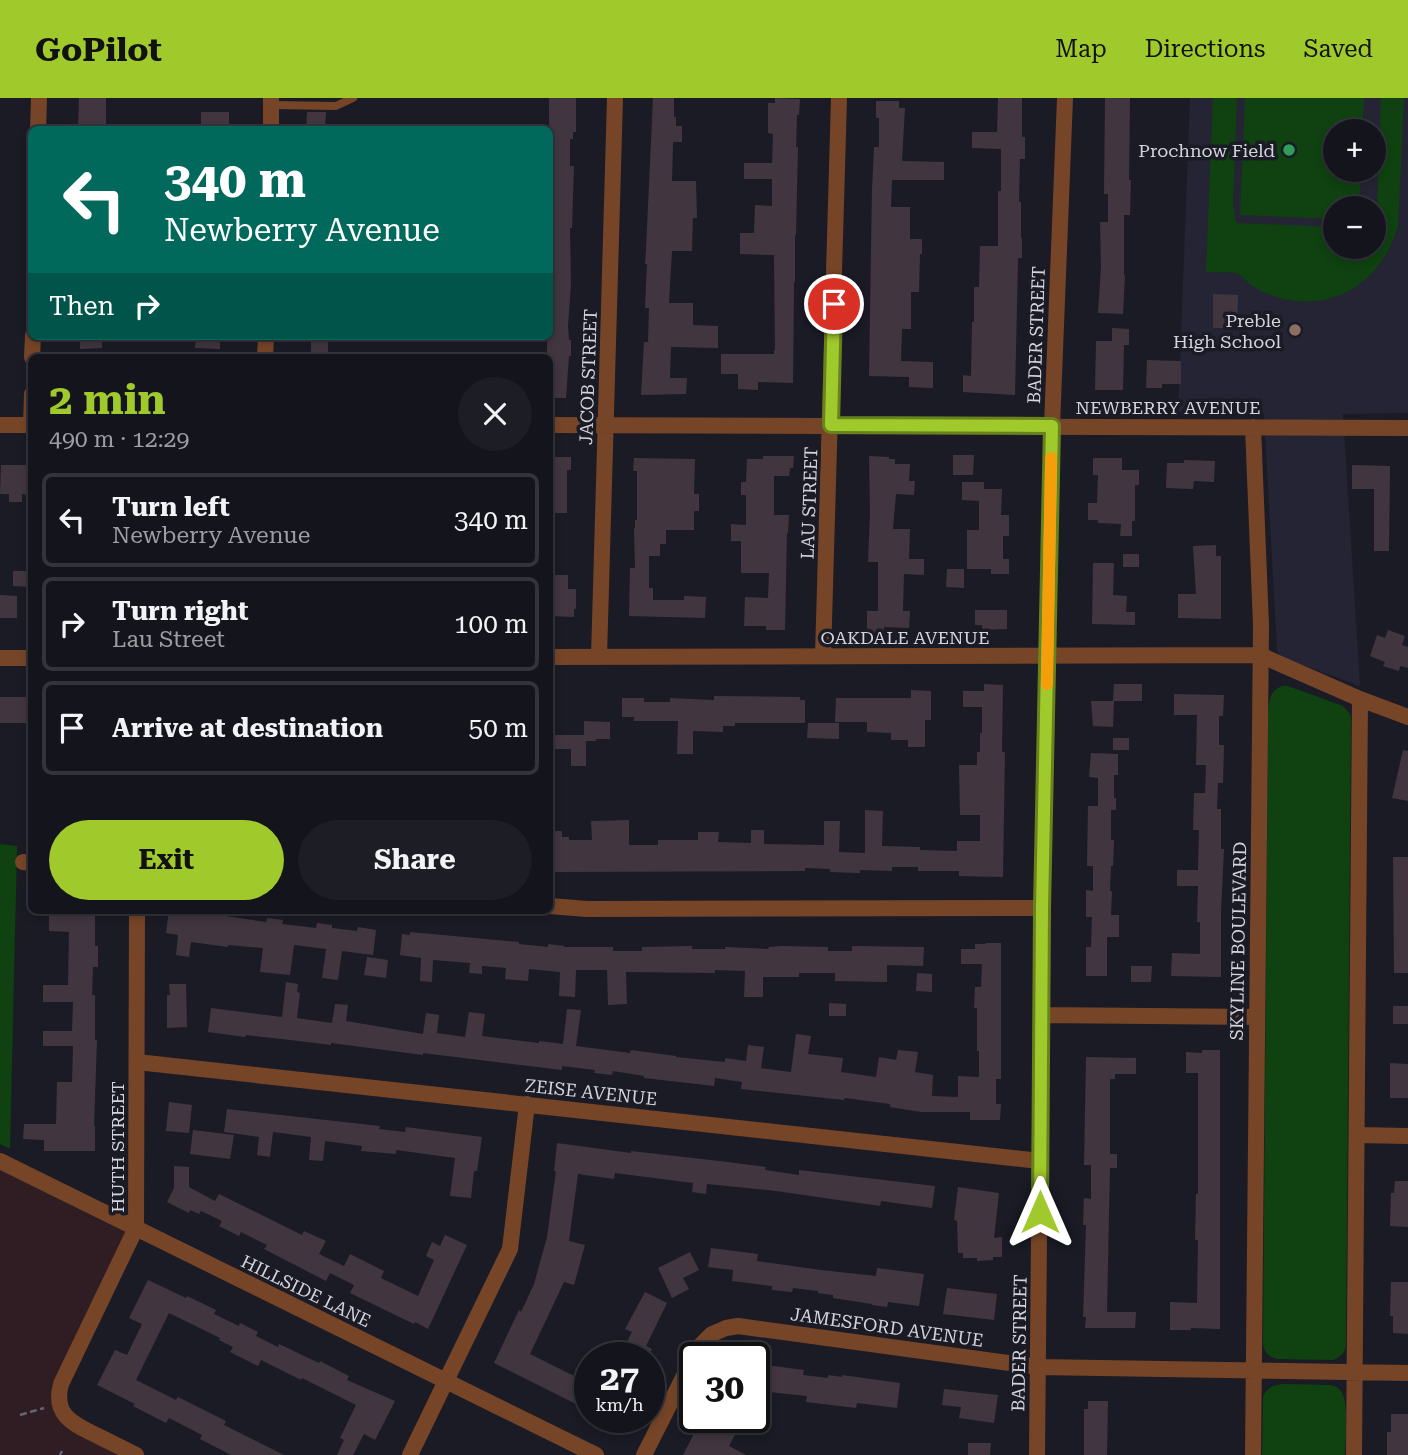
<!DOCTYPE html>
<meta charset="utf-8">
<style>
:root{--surface:#14141c;--page:#1d1d25;--text:#f1f3f6;--muted:#9d9ea3;--line:#33333b;--accent:#a0c92c}
body{margin:0;font-family:"Roboto Serif",serif;background:var(--page);color:var(--text);height:100vh;display:flex;flex-direction:column;font-size:26px;white-space:nowrap}
*{box-sizing:border-box;margin:0}
p{font-size:23px;color:var(--muted)}
.icon{flex:none;width:38px;height:38px;fill:none;stroke:currentColor;stroke-width:2;stroke-linecap:round;stroke-linejoin:round}
.map{position:relative;flex:1;overflow:hidden}
.details{position:absolute;left:28px;top:256px;width:525px;height:560px;display:flex;flex-direction:column;background:var(--surface);border-radius:10px;box-shadow:0 4px 10px #0003,0 0 0 2px var(--line)}
.details>*{flex:none}
.banner{position:absolute;left:28px;top:28px;width:525px;height:214px;border-radius:10px;box-shadow:0 4px 10px #0003,0 0 0 2px var(--line);background:#00695c;color:#fff;overflow:hidden}
.tools{position:absolute;left:1323px;top:21px;display:grid;gap:14px}
.tools a{display:grid;place-items:center;width:63px;height:63px;border-radius:50%;background:var(--surface);box-shadow:0 4px 10px #0003,0 0 0 2px var(--line);font-size:35px}
.speed{position:absolute;left:574px;top:1244px;display:flex;gap:14px;font-size:35px;font-weight:700;text-align:center}
.speed>*{display:grid;place-content:center;width:91px;height:91px;border-radius:50%;background:var(--surface);box-shadow:0 4px 10px #0003,0 0 0 2px var(--line);line-height:1}
.speed small{font-size:18px;font-weight:400}
.speed .limit{border:4px solid #111;border-radius:10px;background:#fff;color:#111}
.pin{position:absolute;display:grid;place-items:center;width:60px;height:60px;color:#fff;margin:-30px;border:4px solid #fff;border-radius:50%;box-shadow:0 2px 7px #0007}
.me{position:absolute;width:77px;margin:-38px;rotate:0deg;stroke-linejoin:round;filter:drop-shadow(0 0 5px #0008)}
.turn{display:flex;align-items:center;gap:24px;height:147px;padding:0 21px;font-size:32px}
.turn .icon{width:91px;height:91px;stroke-width:2.5}
.turn b{display:block;font-size:49px;line-height:60px}
.then{display:flex;align-items:center;height:66px;padding:0 21px;background:#0003;gap:14px;font-size:26px}
.round{display:grid;place-items:center;flex:none;width:74px;height:74px;border-radius:37px;background:var(--page)}
.overview{display:flex;align-items:center;justify-content:space-between;height:119px;padding:0 21px}
h1{font-size:42px;font-weight:700;line-height:52px;color:var(--accent)}
.action{display:flex;gap:14px;margin-top:auto;padding:14px 21px}
.action a{flex:1;height:80px;border-radius:42px;background:var(--accent);color:#111;font-size:28px;font-weight:700;line-height:80px;text-align:center}
.action a+a{background:var(--page);color:var(--text)}
ul{padding:0;list-style:none}
li{display:flex;align-items:center;gap:21px;height:94px;margin:0 14px 10px;padding:0 7px;border:4px solid var(--line);border-radius:10px}
li div{flex:1}
li b{display:block;font-size:26px}
li em{font-style:normal}
header{display:flex;align-items:center;gap:42px;box-sizing:border-box;height:98px;padding:0 35px;background:var(--accent);color:#111}
header strong{font-size:33px}
nav{display:flex;gap:38px;margin-inline-start:auto;font-size:24px}
.map>svg:first-child{display:block}
.commercial{fill:#301d23}
.built{fill:#242434;fill-rule:evenodd}
.green{fill:#0f4210}
.building{fill:#41363f}
.lines{fill:none;stroke-linecap:round;stroke-linejoin:round}
.path{stroke:#666670;stroke-width:2.5;stroke-dasharray:7 3.5;stroke-linecap:butt}
.service{stroke:#764527;stroke-width:8}
.minor{stroke:#764527;stroke-width:16}
.route-casing{stroke:#68831d;stroke-width:18}
.route{stroke:#a0c92c;stroke-width:12}
.slow{stroke:#f59e0b;stroke-width:12}
.leisure-dot{fill:#2e9e5b;stroke:#1b1b26;stroke-width:2.5}
.education-dot{fill:#8d6e63;stroke:#1b1b26;stroke-width:2.5}
.labels{text-anchor:middle;dominant-baseline:central;stroke-width:7;stroke-linejoin:round;paint-order:stroke}
.poi-label{font-size:18px;fill:#d3d4dc;stroke:#1b1b26;text-anchor:end}
.street-label{font-size:18px;fill:#d3d4dc;stroke:#1b1b26}
</style>
<header>
<strong>GoPilot</strong>
<nav><a>Map</a><a>Directions</a><a>Saved</a></nav>
</header>
<div class="map">
<svg width="1408" height="1357" viewBox="0 0 1408 1357">
<rect width="100%" height="100%" fill="#1b1b26"/>
<path class="commercial" d="M0 1063 136 1130 61 1286V1311L136 1357H0Z"/>
<path class="built" d="M1190 0H1408V315L1343 316 1360 588 1287 561 1281 559 1277 552 1264 316 1178 315ZM1335 33H1374V72H1335ZM1335 110H1374V149H1335Z"/>
<path class="green" d="M1213 0H1237L1233 105 1236 125 1335 129V149H1374V128L1377 111 1381 0H1404L1398 128C1383 181 1336 215 1280 200 1270 198 1259 192 1251 187 1247 184 1243 178 1238 176 1232 173 1214 175 1206 174Z
M1245 0H1364L1362 33H1335V72H1361L1359 110H1335V121L1240 117Z
M1282 588H1288L1343 608 1350 616 1351 621 1346 1248C1344 1256 1340 1259 1333 1262L1277 1261C1268 1259 1264 1254 1263 1245L1268 618C1269 605 1268 594 1282 588Z
M0 746 17 748 10 1051 0 1046Z
M1283 1286 1330 1287C1334 1288 1337 1288 1340 1292 1350 1302 1345 1343 1345 1357H1262L1263 1299C1267 1289 1273 1287 1283 1286Z"/>
<path class="building" d="M79 0H106V32H78Z
M549 0H576V34H573V41H570V68H574L572 130H570L571 186 568 228 569 242H571V258H569L566 300H550V259H547V238H550Z
M653 0H674V19H676V28H682V44H673L672 83H696L697 120H693L692 153H672L669 205H693V227L718 228V250L671 249 670 280H687L686 296 641 297 644 244H648L649 210H645L647 166H645L646 151Z
M775 0 800 1 799 17H797L796 49H798L796 137H795V184H794L793 285 758 284V292L738 291V276H721V256H774V252H775L774 157 740 156V135H754L755 107 772 108V81H744V65H772L773 36 768 35V5H775Z
M998 0H1022V39H1025V61H1020L1019 103 1021 104V140H1022V160H1018L1015 297 963 294V277L971 278 972 224H974V189H979L980 148H998V93H1001V51L972 50V34H997Z
M1105 0H1130L1129 82H1131L1130 117H1124V177H1125L1123 216 1098 215 1101 169 1100 124H1108V96H1104Z
M876 3H899V10H905L902 63 944 64V82H892L891 109H910V141H922V156H920L919 194H911V231H902L901 263 933 264V290L909 289V279L869 278 872 91 874 49H879V20H876Z
M201 14H229V32H201Z
M307 14H326L325 32H306Z
M1213 196 1238 197 1237 230H1213Z
M1112 230 1129 231V247H1124L1123 292H1095L1096 243H1112Z
M80 238H102V250L80 251Z
M196 238H220V251L195 250Z
M311 238H328V259H311Z
M1147 262 1181 263V286H1162V290H1146Z
M953 357H974L973 377H953Z
M763 358H794L793 370H790L789 378H774V417H789L788 435H787L785 532H766V528H744L745 499 768 500 769 475H741V443H731V426L746 427V397H741V384H746L747 361H763Z
M869 358 889 359V361H895V366H910L909 383H915L914 397 896 396 893 431H910L909 461H924V477L904 476 903 513H910L909 530 884 529V535H867V513H878V464H868L870 414Z
M550 359H571V372H567V415H550Z
M634 360 695 361 694 396H699V413H694V432H666V446H660V458H649V490H653V502H684V498L706 499 705 520 629 518 630 470H635L634 430H635V422H637V373H633Z
M1093 360H1122V372H1139V387H1135V423H1132V438H1120L1121 426 1098 425V422H1088V405H1097L1098 377H1093Z
M1184 362 1215 363 1214 384 1194 383 1193 391 1166 390 1167 365H1184Z
M1 367H28L27 397 22 396V404H9V396H0Z
M1352 367 1390 368 1389 453H1374V391H1352Z
M962 384H984V391H1002L1001 417H1009V438H1003V461H1009V476H991V471H967V432H979V403L962 402Z
M1216 447V458H1221V521L1178 520V496H1196L1193 448Z
M1123 456H1139V469H1123Z
M1093 465H1114L1113 497 1127 498 1126 514H1135V527L1092 526Z
M947 471H964V490L946 489Z
M13 473H32V489L13 488Z
M550 477H568V491H576V511H574V519L550 518Z
M0 497 17 498V520H0Z
M975 512H1007V531L982 532V527H975Z
M1388 532 1405 538 1402 547 1408 549V570L1400 568 1399 573 1383 568 1385 564 1370 558 1377 537 1385 540Z
M984 586 1003 587 1002 654H1005L1003 779 959 778V773H918V769H892V773L860 772V775L830 774V771L805 770V773L550 774V733H562V739H569V742H592L591 723 629 722V747H658V742H698V734H719L718 744 751 745V732H764V746L824 747V723H840L839 754 865 755V712L883 713 882 748 920 749V752L957 753V743H980V717H960L959 667H977V654H980V635H982V609H963V593H984Z
M1114 586H1142V603H1113Z
M911 592 931 593V622H925V649H908V642H891V635L867 634V624H835L836 600H911Z
M1174 596 1224 597 1223 618H1219V647H1224L1223 685H1218L1217 711H1221V751H1224L1221 813V879L1171 878 1172 855 1200 856V824H1197L1198 788H1177V772H1198L1199 732H1193L1194 695H1205L1206 667H1196L1197 617H1174Z
M714 598 800 599V602H805V625H735V628H723V634L693 633V656H677L678 623H634V619H622V600H644V604H670V600L714 602Z
M0 599H26V609H32V625H0Z
M1091 603H1114L1113 629 1093 628Z
M584 623 610 624V641H596V643H586V668H571V651H551V637H584Z
M808 625H839V641L807 640Z
M1113 640H1129V652H1113Z
M1403 652 1408 653V703L1392 700Z
M1091 655 1118 656V677H1114V700H1116V712H1111V742H1114L1113 768H1111L1110 793H1112L1111 817H1119V839H1107V878H1086V849H1091L1092 819H1086V792L1093 793V768H1087L1088 708H1098V680L1089 679Z
M1393 759H1408V875H1394Z
M72 812H95V848H98V869H93L92 897H95V942H97L94 1028H95V1053H44V1042L23 1041 24 1026H56L57 984H72L73 948H43V933H72L73 904H43V887H68L69 834 49 833V817H72Z
M169 812 212 818 213 816 266 824 267 820 283 822 282 826 316 830 317 825 332 827V830L357 833 358 829 376 832 373 857 342 853 338 882 322 880 326 851 294 847 290 877 260 874 263 850 228 847V849L191 844 189 859 176 857 178 837 166 835Z
M410 834 519 844V846L548 849V846L564 848V849H613V853H642V849L692 848V851H725V849L768 851 769 849 781 848 828 849V853H852V848L924 849 923 868 887 867V884L835 883V875H799V879H763V899H744L745 873 715 872V875L626 874 627 906 608 907 607 872H576L575 899 559 898 560 874 529 871 528 883 505 881 506 870 482 868V876L469 875 470 865 433 862 432 884 420 883 421 860 400 857 402 836 410 837Z
M986 845H1001V981H996V1006H1001L1000 1022H970V1014H921L890 1009V1006L845 1000 844 1002 741 991 742 984 715 980 714 988 644 980V978L613 973 612 977 594 975 595 972 562 968V972L423 955V957L331 945V947L282 941 246 937 245 939 208 934 211 910 282 919 286 884 298 886 297 894 300 895 297 920 332 925 335 906 348 907 346 923 423 936 426 915 439 917 437 935 465 939 469 914 485 916 482 938 539 945V943L563 946 567 911 581 912 576 948 630 955 631 952 676 958V959L725 964V960L746 963 748 947 764 949 761 970 791 974 796 936 811 938 808 956 843 960 841 974 876 979 879 959 896 962 898 952 918 954 915 974 933 977 932 998 958 999V978L979 979V953H977V910H974L975 889H981L982 866H961V851H975V846H986Z
M367 859 388 862 386 880 364 877Z
M1131 868H1152L1151 884H1131Z
M917 875 932 876V894L916 893Z
M169 886H186L187 929 167 930V897H170Z
M829 905 846 906V918H829Z
M1393 908H1408V926H1393Z
M1202 952H1220V1231L1191 1230V1232H1170V1204L1197 1205 1198 1142H1195L1196 1096H1198V975H1186V954L1202 955Z
M1086 959 1136 960V976H1115V981H1110V1056H1117V1070H1110L1107 1214H1136L1135 1230H1085L1086 1219H1083L1086 1127H1083L1084 1100 1091 1101V1067H1084Z
M1390 965 1408 966V1000H1390Z
M169 1004 192 1007 189 1035 166 1033Z
M227 1011 380 1028 379 1031 405 1034 406 1029 482 1039 477 1073H474L471 1100 450 1098 455 1060 396 1052V1056L361 1053 362 1048 325 1043 323 1063 309 1062 311 1039 273 1034 270 1059 257 1057 259 1039 224 1034Z
M193 1032 234 1037 230 1061 190 1056Z
M557 1045 631 1055V1053L728 1064 766 1069 765 1072 799 1077V1072L935 1088 932 1110 881 1103 880 1108 776 1093 707 1086 706 1096 692 1094 693 1085 615 1075 614 1081 578 1076 569 1143 585 1147 574 1187 564 1184 530 1256 590 1286V1313L494 1265 519 1212 521 1214 534 1186 547 1139 556 1073H554Z
M174 1068 189 1069V1089L215 1103 219 1096 302 1137 304 1133 326 1143 319 1156 344 1168 350 1156 384 1173 381 1180 418 1198 434 1162 426 1158 432 1144 440 1148 445 1137 467 1147 428 1231 415 1224 414 1226 350 1195 354 1187 330 1175 326 1183 264 1151 267 1147 241 1134 239 1138 219 1128 222 1123 201 1113 199 1116 190 1112 189 1115 167 1104 174 1090Z
M1395 1083H1408V1129L1390 1128 1391 1095H1394Z
M958 1089 999 1095 994 1140 1002 1139V1159H993V1162L977 1163V1160H963V1155H958L957 1123 954 1122Z
M711 1150 758 1156 757 1163 821 1172 876 1178 877 1170 924 1176 919 1208 888 1204 887 1209 872 1207V1206L833 1200V1197L818 1195V1193L793 1190 792 1194 772 1192V1188L732 1183 733 1172 708 1169Z
M690 1154 699 1172 683 1180 689 1191 672 1200 658 1170Z
M148 1182 186 1200 187 1198 216 1212 214 1216 239 1228 240 1225 258 1234 256 1238 278 1249 279 1246 319 1265 320 1263 349 1278 347 1282 395 1303 375 1342 364 1336 353 1357H337L344 1342 340 1340 356 1307 302 1280 301 1282 261 1262 258 1268 230 1254 233 1249 219 1242 220 1240 169 1215 136 1282 176 1302 178 1299 226 1323 224 1327 284 1357H231L200 1341 202 1337 169 1320 166 1325 133 1308 135 1306 97 1287 115 1252 127 1257 142 1226 129 1220Z
M1391 1184H1408V1236L1393 1235V1218H1390Z
M947 1190 997 1196 994 1222 943 1216Z
M645 1194 667 1205 646 1248 652 1251 647 1260H619L632 1234 625 1231Z
M759 1266 804 1272 803 1277 828 1280V1277L842 1279V1277L900 1285 897 1310 857 1305 856 1310 806 1304 807 1298 769 1294 770 1288 756 1287Z
M944 1291 998 1297 994 1325 959 1320 961 1309 942 1307Z
M1088 1303H1108L1107 1357H1084V1311H1088Z
M1391 1316H1408V1357H1387V1334H1391Z
M702 1320H744L729 1348 746 1357H683Z
M968 1345H991L990 1357H968Z"/>
<g class="lines">
<path class="path" d="M20 1317 44 1310
M60 1357 62 1353"/>
<path class="service" d="M271 7 336 8 353 0"/>
<path class="minor" d="M38 32 39 0
M271 32V0
M32 259 33 238
M265 259 266 238
M0 327H32
M31 327 32 296
M550 327 1408 330
M1253 329 1261 527 1253 1357
M823 558 839 0
M550 559 1260 557 1360 601 1408 619
M599 559 615 0
M0 560H32
M23 764 32 765
M550 808 587 811 1042 810
M1041 917 1257 919
M137 964 1040 1063
M1357 1037 1408 1038
M0 1063 596 1357
M136 1357C124 1351 112 1345 100 1339 76 1327 52 1319 61 1286L136 1130 137 812
M410 1357 510 1151 527 1006
M644 1357 698 1250 712 1236 726 1230 738 1228 1038 1269 1408 1275
M1037 1357 1042 810 1052 328 1065 0
M1354 1357 1360 601"/>
</g>
<g class="lines">
<defs>
<path id="route" d="M834 206 831 327 1052 328 1042 810 1040 1114"/>
</defs>
<use href="#route" class="route-casing"/>
<use href="#route" class="route"/>
<path class="slow" d="M1047 586 1051 360"/>
</g>
<circle class="leisure-dot" cx="1289" cy="52" r="7"/>
<circle class="education-dot" cx="1295" cy="232" r="7"/>
<g class="labels">
<g class="poi-label">
<text x="1275" y="52">Prochnow Field</text>
<text x="1281" y="222">Preble<tspan x="1281" dy="21">High School</tspan></text>
</g>
<g class="street-label">
<text transform="translate(1036 237) rotate(-88)">BADER STREET</text>
<text transform="translate(588 279) rotate(-88)">JACOB STREET</text>
<text x="1168" y="309">NEWBERRY AVENUE</text>
<text transform="translate(809 405) rotate(-88)">LAU STREET</text>
<text x="905" y="539">OAKDALE AVENUE</text>
<text transform="translate(1238 843) rotate(-89)">SKYLINE BOULEVARD</text>
<text transform="translate(591 994) rotate(6)">ZEISE AVENUE</text>
<text transform="translate(117 1049) rotate(-90)">HUTH STREET</text>
<text transform="translate(306 1193) rotate(26)">HILLSIDE LANE</text>
<text transform="translate(887 1229) rotate(8)">JAMESFORD AVENUE</text>
<text transform="translate(1019 1245) rotate(-89)">BADER STREET</text>
</g>
</g>
</svg>
<div class="tools">
<a>+</a>
<a>−</a>
</div>
<div class="speed"><div>27<small>km/h</small></div><div class="limit">30</div></div>
<div class="pin" style="left:834px;top:206px;background:#d93025"><svg class="icon" aria-label="arrive" viewBox="0 0 24 24"><path d="M6 21V4h12l-3 4 3 4H6"/></svg></div>
<svg class="me" style="left:1040px;top:1114px" viewBox="-20 -20 40 40"><path d="M0-17L14 15 0 8-14 15z" fill="#a0c92c" stroke="#fff" stroke-width="4"/></svg>
<div class="banner">
<div class="turn"><svg class="icon" aria-label="left" viewBox="0 0 24 24"><path d="M17 20v-9H6M10 6l-5 5 5 5"/></svg><div><b>340 m</b>Newberry Avenue</div></div>
<div class="then">Then<svg class="icon" aria-label="right" viewBox="0 0 24 24"><path d="M7 20v-9h11M14 6l5 5-5 5"/></svg></div>
</div>
<section class="details">
<div class="overview"><div><h1>2 min</h1><p>490 m · 12:29</p></div><a class="round"><svg class="icon" aria-label="close" viewBox="0 0 24 24"><path d="M6 6l12 12M18 6L6 18"/></svg></a></div>
<ul>
<li><svg class="icon" aria-label="left" viewBox="0 0 24 24"><path d="M17 20v-9H6M10 6l-5 5 5 5"/></svg><div><b>Turn left</b><p>Newberry Avenue</p></div><em>340 m</em></li>
<li><svg class="icon" aria-label="right" viewBox="0 0 24 24"><path d="M7 20v-9h11M14 6l5 5-5 5"/></svg><div><b>Turn right</b><p>Lau Street</p></div><em>100 m</em></li>
<li><svg class="icon" aria-label="arrive" viewBox="0 0 24 24"><path d="M6 21V4h12l-3 4 3 4H6"/></svg><div><b>Arrive at destination</b></div><em>50 m</em></li>
</ul>
<div class="action"><a>Exit</a><a>Share</a></div>
</section>
</div>
